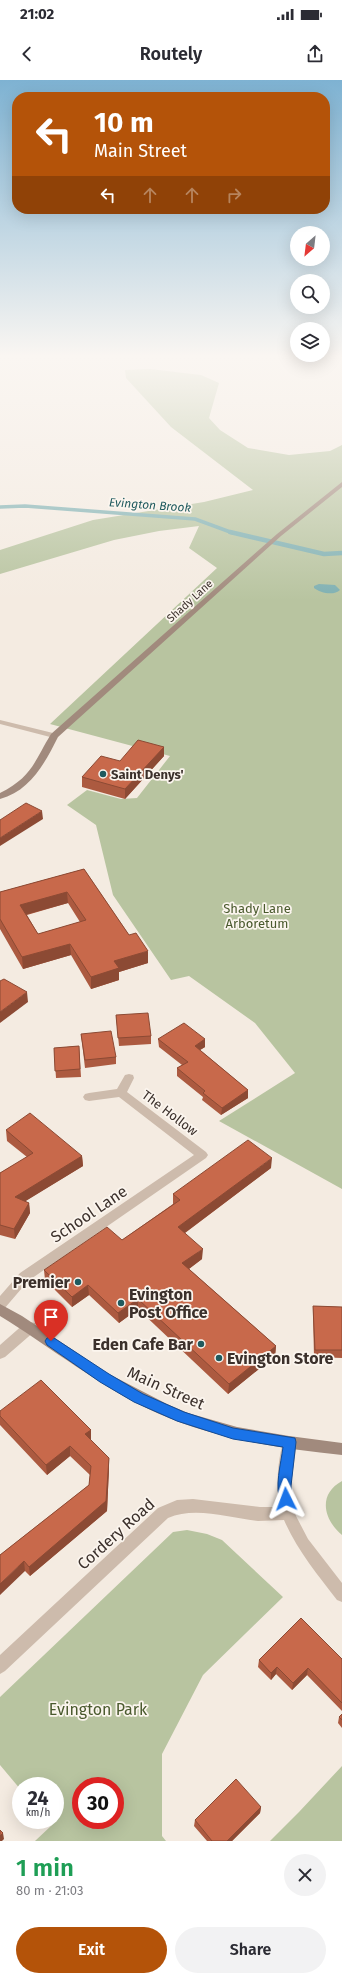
<!DOCTYPE html>
<meta charset="utf-8">
<style>
:root{--surface:#fff;--page:#f2f2f3;--text:#2b2b33;--muted:#7c7c81;--accent:#b45309}
body{margin:0;font-family:"Fira Sans",sans-serif;background:var(--page);color:var(--text);height:100vh;display:flex;flex-direction:column;font-size:15px;white-space:nowrap}
*{box-sizing:border-box;margin:0}
p{font-size:13px;color:var(--muted)}
.icon{flex:none;width:22px;height:22px;fill:none;stroke:currentColor;stroke-width:2;stroke-linecap:round;stroke-linejoin:round}
.map{position:relative;height:1761px;overflow:hidden}
.sheet{display:flex;flex-direction:column;background:var(--surface);flex:1}
.sheet>*{flex:none}
.hud{position:absolute;left:12px;top:12px;width:318px;height:122px;border-radius:16px;box-shadow:0 4px 16px #0002;background:#b45309;color:#fff;overflow:hidden}
.needle{width:26px;rotate:208deg}
.fabs{position:absolute;left:290px;top:146px;display:grid;gap:8px}
.fabs a{display:grid;place-items:center;width:40px;height:40px;border-radius:50%;background:var(--surface);box-shadow:0 4px 16px #0002;font-size:20px}
.speed{position:absolute;left:12px;top:1697px;display:flex;gap:8px;font-size:20px;font-weight:700;text-align:center}
.speed>*{display:grid;place-content:center;width:52px;height:52px;border-radius:50%;background:var(--surface);box-shadow:0 4px 16px #0002;line-height:1}
.speed small{font-size:10px;font-weight:400}
.speed .limit{border:6px solid #d22;background:#fff;color:#111}
.pin{position:absolute;display:grid;place-items:center;width:34px;height:34px;color:#fff;margin:-41px -17px;border-radius:50% 50% 50% 0;rotate:-45deg;box-shadow:0 0 4px #0007}
.pin .icon{rotate:45deg}
.me{position:absolute;width:44px;margin:-22px;rotate:357deg;stroke-linejoin:round;filter:drop-shadow(0 0 3px #0008)}
.turn{display:flex;align-items:center;gap:14px;height:84px;padding:0 16px;font-size:18px}
.turn .icon{width:52px;height:52px;stroke-width:2.5}
.turn b{display:block;font-size:28px;line-height:34px}
.lanes{display:flex;align-items:center;height:38px;padding:0 16px;background:#0003;justify-content:center;gap:20px;direction:ltr}
.lanes .off{opacity:.35}
.round{display:grid;place-items:center;flex:none;width:42px;height:42px;border-radius:21px;background:var(--page)}
.headline{display:flex;align-items:center;justify-content:space-between;height:68px;padding:0 16px}
h1{font-size:24px;font-weight:600;line-height:30px;color:#1e9e55}
.button{display:flex;gap:8px;margin-top:auto;padding:8px 16px}
.button a{flex:1;height:46px;border-radius:24px;background:var(--accent);color:#fff;font-size:16px;font-weight:600;line-height:46px;text-align:center}
.button a+a{background:var(--page);color:var(--text)}
.status{display:flex;justify-content:space-between;align-items:center;height:28px;padding:0 20px;background:var(--surface);direction:ltr}
.status svg{height:11px;fill:currentColor}
header{display:flex;justify-content:space-between;align-items:center;height:52px;padding:0 16px;background:var(--surface);font-size:18px;font-weight:600}
.map>svg:first-child{display:block}
.green{fill:#b8c4a0;fill-rule:evenodd}
.water{fill:#7fb0b2}
.lines{fill:none;stroke-linecap:round;stroke-linejoin:round}
.stream-far1{stroke:#7fb0b2;stroke-width:3.5}
.stream{stroke:#7fb0b2;stroke-width:4.5}
.street{fill:#cdbbac;fill-rule:evenodd}
.secondary{fill:#a18a7d;fill-rule:evenodd}
.wall{fill:#ac5a40;fill-rule:evenodd}
.shaded-wall{fill:#8c4a34}
.building{fill:#c8694b;stroke:#8c4a34;fill-rule:evenodd}
.route{fill:#1a73e8;stroke:#114b97}
.poi-dot{fill:#1f5a5e;stroke:#fbf5ee;stroke-width:1.5}
.labels{text-anchor:middle;dominant-baseline:central;stroke-width:3.5;stroke-linejoin:round;paint-order:stroke}
.far-street-label{font-size:11px;fill:#3b302b;stroke:#fbf5ee}
.far-water-label{font-size:12px;font-style:italic;fill:#1f5a5e;stroke:#fbf5ee}
.poi-label{font-size:13px;font-weight:bold;fill:#3b302b;stroke:#fbf5ee;text-anchor:start}
.park-label{font-size:13px;fill:#4a5a2e;stroke:#fbf5ee}
.street-label{font-size:13px;fill:#3b302b;stroke:#fbf5ee}
.near-street-label{font-size:16px;fill:#3b302b;stroke:#fbf5ee}
.near-poi-label{font-size:16px;font-weight:bold;fill:#3b302b;stroke:#fbf5ee;text-anchor:end}
.near-park-label{font-size:16px;fill:#4a5a2e;stroke:#fbf5ee}
</style>
<div class="status"><b>21:02</b><svg viewBox="0 0 49 12"><path d="M0 12V9h3v3zM5 12V6h3v6zM10 12V3h3v9zM15 12V0h3v12zM26 1h20v11H26zM47 4h2v5h-2z"/></svg></div>
<header><svg class="icon" aria-label="back" viewBox="0 0 24 24"><path d="M15 5l-7 7 7 7"/></svg>Routely<svg class="icon" aria-label="share" viewBox="0 0 24 24"><path d="M12 15V3M7 8l5-5 5 5M5 13v7h14v-7"/></svg></header>
<div class="map">
<svg width="342" height="1761" viewBox="0 0 342 1761">
<rect width="100%" height="100%" fill="#f4ebe1"/>
<path class="green" d="M150 289 201 295 219 303 209 338 220 350 248 368 289 375 330 371 342 365V1109L219 1041 295 993 255 943 189 896 171 900 113 815 96 745 67 725 87 710 121 719 137 718 170 676 50 644 217 488 189 468 199 446 159 451 114 460 0 494V470L93 440 204 422 253 410 171 347 126 298 125 290Z
M342 1401V1455C323 1439 318 1414 342 1401Z
M187 1450 207 1454 222 1460 283 1517 203 1595 162 1674V1756L166 1761H35L52 1745 48 1740H55V1706H21V1710L0 1685V1617L173 1452ZM81 1706H115V1740H81Z
M342 1686V1761H270L299 1732Z"/>
<path class="water" d="M319 504 335 505 340 510C334 516 320 513 314 508V506Z"/>
<g class="lines">
<path class="stream-far1" d="M0 427 25 426 195 439 233 453"/>
<path class="stream" d="M230 452 324 474 342 473"/>
<path class="street" d="M0 640 57 654 58 656 54 658 0 644Z
M129 994 133 995 134 998 127 1012 206 1072 208 1075 206 1078 28 1201 4 1229 0 1230V1216L20 1193 194 1075 119 1017 89 1021 85 1020 83 1017 85 1014 89 1013 117 1009 125 995Z
M30 1242 35 1243 36 1247 35 1251 5 1277 0 1279V1265L25 1243Z
M290 1356 295 1358 297 1362 291 1405 292 1421 296 1436 308 1459 342 1503V1522L337 1520C317 1494 297 1470 284 1440 275 1440 267 1441 258 1441 230 1438 195 1426 168 1438L5 1591 0 1594V1575L158 1428 177 1420 193 1419 260 1427H280C275 1410 278 1373 285 1358Z"/>
<path class="secondary" d="M342 402V407L281 456 58 657C45 683 30 711 0 719V713C32 697 34 682 51 654L277 454Z
M0 1224 22 1236 107 1293 167 1324 188 1333 237 1347 289 1356 342 1363V1375C279 1368 215 1359 157 1333 100 1307 52 1268 0 1236Z"/>
</g>
<path class="wall" d="M164 667V676L125 719 82 707V697L120 681Z
M84 789 129 855 148 883 119 892V900L91 909 71 875 23 889 0 849V812ZM68 823 80 842 38 854 27 835Z
M116 935 151 956V964L119 966Z
M81 954 116 977V984L85 988Z
M158 959H205V967L200 970 248 1010V1018L221 1035 202 1020 203 1017 177 996V988L182 985 159 967Z
M79 966 81 997 56 998 54 968Z
M6 1050 82 1076 83 1086 25 1121 29 1123 30 1133 15 1159 0 1155V1093L27 1077 7 1061Z
M271 1088 185 1153 202 1179 189 1189 276 1266 275 1276 228 1314 138 1229 119 1243 89 1215 72 1227 45 1200 44 1190 122 1160 173 1124V1114Z
M313 1226 342 1227V1278L314 1277 313 1234Z
M0 1331 91 1350V1360L109 1378V1388L107 1431 30 1496 25 1491 0 1475 89 1405 90 1395 70 1376 47 1395 0 1345Z
M342 1579V1631L307 1595 292 1610 276 1594 271 1600 258 1587 259 1580Z
M342 1634V1648L338 1643 339 1637Z
M261 1727 260 1733 232 1761H207L194 1746 195 1740Z"/>
<path class="shaded-wall" d="M164 667V676L125 719V709Z
M42 731 43 739 0 766V758Z
M67 812 68 823 21 836 20 825Z
M70 864 71 875 23 889 22 877Z
M148 871V883L119 892V900L91 909V897L114 881Z
M27 912 28 922 0 943V932Z
M205 959V967L195 973V966Z
M248 1010V1018L221 1035 222 1028Z
M82 1076 83 1086 16 1127 15 1117Z
M272 1078 271 1088 178 1158V1147Z
M29 1123 30 1133 15 1159 14 1149Z
M203 1169 202 1179 182 1194V1183Z
M88 1205 89 1215 72 1227V1217Z
M138 1219V1229L119 1243 118 1233Z
M276 1266 275 1276 228 1314 229 1304Z
M91 1350V1359L86 1364 85 1354Z
M70 1366V1376L47 1395 46 1385Z
M109 1378V1388L107 1431 30 1496 29 1487Z
M24 1481 25 1491 0 1515V1504Z
M277 1587 276 1594 271 1600V1593Z
M308 1588 307 1595 292 1610 293 1603Z
M261 1727 260 1733 232 1761H227Z
M3 1753 4 1759 2 1761H0V1756Z"/>
<path class="building" d="M138 660 164 667 125 709 82 697 101 676 120 681Z
M26 723 42 731 0 758V740Z
M84 789 129 855 136 853 148 871 114 881 119 888 91 897 70 864 22 877 0 839V812ZM67 812 86 840 38 854 20 825Z
M4 899 27 912 0 932V901Z
M148 933 151 956 118 958 116 935Z
M184 943 205 959 195 966 248 1010 222 1028 203 1013 205 1011 177 988 188 982 158 959Z
M111 951 116 977 85 980 81 954Z
M79 966 80 989 55 991 54 968Z
M30 1033 82 1076 15 1117 29 1123 14 1149 0 1145V1093L33 1073 6 1050Z
M248 1060 272 1078 178 1147 203 1169 182 1183 276 1266 229 1304 138 1219 118 1233 88 1205 72 1217 44 1190 107 1147 122 1160 180 1120 173 1114Z
M313 1226 342 1227V1270H315Z
M41 1300 91 1350 85 1354 109 1378 106 1421 29 1487 24 1481 0 1504V1475L89 1405 91 1386 70 1366 46 1385 0 1336V1331Z
M301 1538 342 1579V1623L308 1588 293 1603 277 1587 271 1593 259 1580Z
M342 1634V1640L339 1637Z
M236 1699 261 1727 227 1761H212L195 1740Z
M0 1750 3 1753 0 1756Z"/>
<linearGradient id="sky" x2="0" y2="1"><stop stop-color="#7eb2d2"/><stop offset="0.53" stop-color="#faf6f2"/><stop offset="1" stop-color="#faf6f2" stop-opacity="0"/></linearGradient>
<rect width="342" height="521" fill="url(#sky)"/>
<path class="route" d="M51 1256 109 1294 143 1314 184 1332 233 1348 295 1358 296 1362 291 1406 292 1419 290 1424 286 1425 281 1424C274 1407 281 1384 283 1367L233 1359 177 1341 134 1322 100 1302 47 1265 45 1261 47 1258Z"/>
<g class="poi-dot">
<circle cx="103" cy="694" r="4"/>
<circle cx="78" cy="1202" r="4"/>
<circle cx="121" cy="1223" r="4"/>
<circle cx="201" cy="1264" r="4"/>
<circle cx="219" cy="1278" r="4"/>
</g>
<g class="labels">
<g class="far-street-label">
<text transform="translate(190 521) rotate(-42)">Shady Lane</text>
</g>
<g class="far-water-label">
<text transform="translate(150 425) rotate(4)">Evington Brook</text>
</g>
<g class="poi-label">
<text x="111" y="694">Saint Denys'</text>
</g>
<g class="park-label">
<text x="257" y="828">Shady Lane<tspan x="257" dy="15">Arboretum</tspan></text>
</g>
<g class="street-label">
<text transform="translate(170 1033) rotate(37)">The Hollow</text>
</g>
<g class="near-street-label">
<text transform="translate(89 1134) rotate(-34)">School Lane</text>
<text transform="translate(166 1308) rotate(24)">Main Street</text>
<text transform="translate(116 1454) rotate(-42)">Cordery Road</text>
</g>
<g class="near-poi-label">
<text x="70" y="1202">Premier</text>
<text x="129" y="1214" text-anchor="start">Evington<tspan x="129" dy="18">Post Office</tspan></text>
<text x="193" y="1264">Eden Cafe Bar</text>
<text x="227" y="1278" text-anchor="start">Evington Store</text>
</g>
<g class="near-park-label">
<text x="98" y="1629">Evington Park</text>
</g>
</g>
</svg>
<div class="fabs">
<a><svg class="needle" viewBox="-14 -14 28 28"><path d="M0-13l5 13h-10z" fill="#e53935"/><path d="M0 13l5-13h-10z" fill="#7c7c81"/></svg></a>
<a><svg class="icon" aria-label="search" viewBox="0 0 24 24"><circle cx="10" cy="10" r="6"/><path d="M15 15l6 6"/></svg></a>
<a><svg class="icon" aria-label="layers" viewBox="0 0 24 24"><path d="M12 4l9 5-9 5-9-5zM3 14l9 5 9-5"/></svg></a>
</div>
<div class="speed"><div>24<small>km/h</small></div><div class="limit">30</div></div>
<div class="pin" style="left:51px;top:1261px;background:#d93025"><svg class="icon" aria-label="arrive" viewBox="0 0 24 24"><path d="M6 21V4h12l-3 4 3 4H6"/></svg></div>
<svg class="me" style="left:286px;top:1419px" viewBox="-20 -20 40 40"><path d="M0-17L14 15 0 8-14 15z" fill="#1a73e8" stroke="#fff" stroke-width="4"/></svg>
<div class="hud">
<div class="turn"><svg class="icon" aria-label="left" viewBox="0 0 24 24"><path d="M17 20v-9H6M10 6l-5 5 5 5"/></svg><div><b>10 m</b>Main Street</div></div>
<div class="lanes"><svg class="icon" aria-label="left" viewBox="0 0 24 24"><path d="M17 20v-9H6M10 6l-5 5 5 5"/></svg><svg class="icon off" aria-label="ahead" viewBox="0 0 24 24"><path d="M12 20V5M6 11l6-6 6 6"/></svg><svg class="icon off" aria-label="ahead" viewBox="0 0 24 24"><path d="M12 20V5M6 11l6-6 6 6"/></svg><svg class="icon off" aria-label="right" viewBox="0 0 24 24"><path d="M7 20v-9h11M14 6l5 5-5 5"/></svg></div>
</div>
</div>
<section class="sheet">
<div class="headline"><div><h1>1 min</h1><p>80 m · 21:03</p></div><a class="round"><svg class="icon" aria-label="close" viewBox="0 0 24 24"><path d="M6 6l12 12M18 6L6 18"/></svg></a></div>
<div class="button"><a>Exit</a><a>Share</a></div>
</section>
